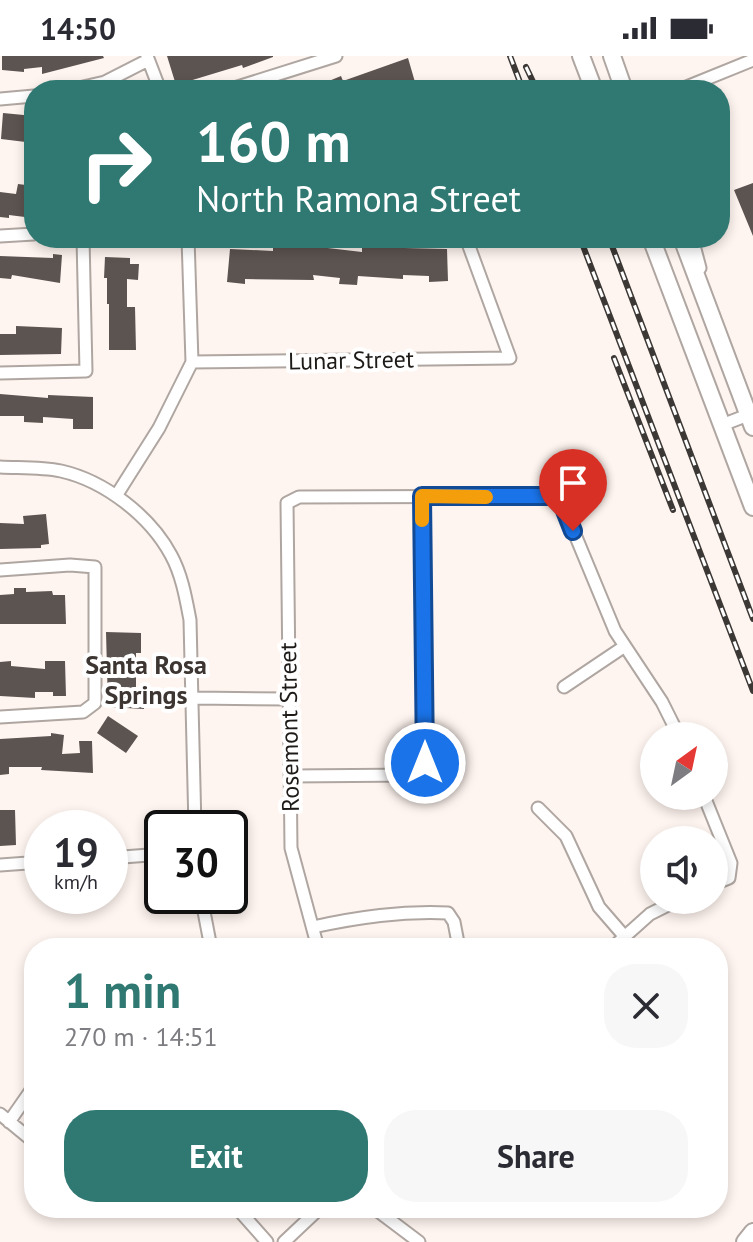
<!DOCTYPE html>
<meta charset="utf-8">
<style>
:root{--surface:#fff;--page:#f7f7f7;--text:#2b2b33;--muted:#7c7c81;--accent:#307872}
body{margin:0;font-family:"PT Sans",sans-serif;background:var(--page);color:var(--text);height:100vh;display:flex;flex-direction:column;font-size:30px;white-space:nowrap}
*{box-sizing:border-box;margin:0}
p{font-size:26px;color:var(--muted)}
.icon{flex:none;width:44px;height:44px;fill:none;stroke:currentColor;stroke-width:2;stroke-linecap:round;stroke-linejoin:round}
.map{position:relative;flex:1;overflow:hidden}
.sheet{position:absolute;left:24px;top:882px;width:704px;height:280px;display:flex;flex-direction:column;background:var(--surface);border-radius:32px;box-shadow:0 4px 12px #0003}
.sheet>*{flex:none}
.guide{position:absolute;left:24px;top:24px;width:706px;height:168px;border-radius:32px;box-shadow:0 4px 12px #0003;background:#307872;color:#fff;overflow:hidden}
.needle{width:52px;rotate:33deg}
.buttons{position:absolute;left:640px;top:666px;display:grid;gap:16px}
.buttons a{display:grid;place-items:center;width:88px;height:88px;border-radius:50%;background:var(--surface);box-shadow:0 4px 12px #0003;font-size:40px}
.speed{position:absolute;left:24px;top:754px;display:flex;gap:16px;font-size:40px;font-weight:700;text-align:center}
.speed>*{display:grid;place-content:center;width:104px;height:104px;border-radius:50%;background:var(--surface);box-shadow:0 4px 12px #0003;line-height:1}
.speed small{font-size:20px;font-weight:400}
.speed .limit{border:4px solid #111;border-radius:12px;background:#fff;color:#111}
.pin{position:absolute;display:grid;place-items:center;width:68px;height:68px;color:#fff;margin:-82px -34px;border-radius:50% 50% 50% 0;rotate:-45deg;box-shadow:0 0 8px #0007}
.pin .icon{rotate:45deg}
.me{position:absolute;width:88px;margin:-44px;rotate:0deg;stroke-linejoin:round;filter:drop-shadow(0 0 6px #0008)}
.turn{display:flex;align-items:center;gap:28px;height:168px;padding:0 40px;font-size:36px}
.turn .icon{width:104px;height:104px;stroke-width:2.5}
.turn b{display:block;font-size:56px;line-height:68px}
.round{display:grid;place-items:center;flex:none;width:84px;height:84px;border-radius:32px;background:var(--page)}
.head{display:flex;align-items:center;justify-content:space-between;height:136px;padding:0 40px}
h1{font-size:48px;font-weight:700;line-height:60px;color:var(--accent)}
.button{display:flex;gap:16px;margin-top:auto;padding:16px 40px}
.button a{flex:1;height:92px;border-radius:32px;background:var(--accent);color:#fff;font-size:32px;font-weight:700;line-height:92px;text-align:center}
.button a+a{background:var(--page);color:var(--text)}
.status{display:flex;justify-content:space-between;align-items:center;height:56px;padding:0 40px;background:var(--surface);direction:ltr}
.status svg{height:22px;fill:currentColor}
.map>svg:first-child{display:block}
.building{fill:#5c5450}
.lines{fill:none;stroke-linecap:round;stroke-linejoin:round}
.street-casing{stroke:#afa6a1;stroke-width:15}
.secondary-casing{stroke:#afa6a1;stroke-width:20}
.street{stroke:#fff;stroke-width:11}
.secondary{stroke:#fff;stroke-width:16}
.rail-casing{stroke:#3c3835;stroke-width:6}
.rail{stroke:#fff;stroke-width:3;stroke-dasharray:9;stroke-linecap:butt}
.route-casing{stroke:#114b97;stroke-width:20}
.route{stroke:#1a73e8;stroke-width:14}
.slow{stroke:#f59e0b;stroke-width:14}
.labels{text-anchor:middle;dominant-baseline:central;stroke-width:8;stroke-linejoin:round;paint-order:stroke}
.street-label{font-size:24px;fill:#1d1a18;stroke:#fff}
.neighbourhood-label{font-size:26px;font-weight:bold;fill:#3c3531;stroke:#fff}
</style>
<div class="status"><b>14:50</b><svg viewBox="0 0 49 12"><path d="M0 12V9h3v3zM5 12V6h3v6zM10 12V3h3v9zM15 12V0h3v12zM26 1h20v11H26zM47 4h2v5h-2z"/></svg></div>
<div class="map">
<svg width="753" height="1186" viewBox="0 0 753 1186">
<rect width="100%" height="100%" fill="#fff5f0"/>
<path class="building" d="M2 0H103L104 2 42 18V11L24 13V16L2 14Z
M167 0H273V1L243 12 242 9 176 29Z
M408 2 417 33 307 34 341 20 343 25Z
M3 57 34 60V87L1 83Z
M753 127V180L734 134Z
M18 128 34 130 33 162 9 159V162L0 161V136L16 138Z
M319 191 362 196V191L447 193 448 225 429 226V220L403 219V223L358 220 357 229 339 228 340 222 313 219 314 224 245 223V228L227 226 230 193 273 195V192Z
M53 198 62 199 60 227 12 219 11 223 0 222V200L53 202Z
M105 201 130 202V208H139L138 224 127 223V251H135L136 294H109V248H107V222H104Z
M16 270 62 272 61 298 0 299V278H16Z
M0 338 48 342V339L93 341V373H73V363L43 361V367L24 366V360H0Z
M46 458 49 488 41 489V492L0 493V467L24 468 23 460Z
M14 532H26V536L52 535 53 539H65L66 568H0V539L14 538Z
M106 576 141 577V597H136V632H145L144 653 108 651Z
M11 605V610L45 613V605H65L66 640H53V636H35V642L0 640V606Z
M108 660 138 680 126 697 97 677Z
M51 677 64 679 62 698 80 697 79 685H92L93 717 41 714 42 711H9V718L0 719V683L51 680Z
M0 754H15L16 789 0 790Z"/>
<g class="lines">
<defs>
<path id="street" d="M147 0 160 34
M70 34 105 26 148 4
M228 34 336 0
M679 34 753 4
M0 43 34 40
M0 180 34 178
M692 182 700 212
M192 306 510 302 466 182
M0 317 86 315 83 182
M722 369 753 357
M0 411C20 412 42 411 61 415 105 425 150 460 171 499 182 519 186 543 190 564L195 772
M116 440 159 372 192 306 188 182
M0 514 70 509 95 511V647L83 656 0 661
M564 631 625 590
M194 642 289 643
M290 720 415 719 425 707 422 440
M704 740 731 807 729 822 714 828
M538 752 566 780 599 851 625 881
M110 802 162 798
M0 809 42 806
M201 840 211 892
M313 871C359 861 401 855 448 857L454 866 459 892
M318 892 291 792 287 447 299 441 553 440 564 452 615 575 662 646 679 680
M612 892 650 858 678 844
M0 1058 34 1086
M9 1066 34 1030
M237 1152 267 1186
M374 1152 419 1186
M284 1186 320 1152"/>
<path id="secondary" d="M581 0 594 34
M612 0 624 34
M651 182 753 451
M682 182 753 371
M745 1186 753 1176"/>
</defs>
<use href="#street" class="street-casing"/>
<use href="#secondary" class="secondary-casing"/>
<use href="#street" class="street"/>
<use href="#secondary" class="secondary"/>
<defs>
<path id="rail" d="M510 0 523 34
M526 11 537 34
M580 182 753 635
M609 182 753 563
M614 302 673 454"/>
</defs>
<use href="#rail" class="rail-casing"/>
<use href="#rail" class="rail"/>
</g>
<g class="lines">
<defs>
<path id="route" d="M425 707 422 440H553L564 452 573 475"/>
</defs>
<use href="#route" class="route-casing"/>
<use href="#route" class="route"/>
<path class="slow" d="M422 464V440L486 441"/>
</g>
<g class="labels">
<g class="street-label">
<text transform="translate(351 304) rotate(-1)">Lunar Street</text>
<text transform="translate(289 671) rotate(-91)">Rosemont Street</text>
</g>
<g class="neighbourhood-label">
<text x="146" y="608">Santa Rosa<tspan x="146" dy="30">Springs</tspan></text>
</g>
</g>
</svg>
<div class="buttons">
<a><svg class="needle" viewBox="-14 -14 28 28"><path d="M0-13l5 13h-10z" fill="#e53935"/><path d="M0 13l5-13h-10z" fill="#7c7c81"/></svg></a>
<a><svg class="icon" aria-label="sound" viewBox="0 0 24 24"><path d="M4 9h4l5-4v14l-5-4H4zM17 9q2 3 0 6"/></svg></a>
</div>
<div class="speed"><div>19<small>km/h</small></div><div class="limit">30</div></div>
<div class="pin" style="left:573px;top:475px;background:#d93025"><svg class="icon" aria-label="arrive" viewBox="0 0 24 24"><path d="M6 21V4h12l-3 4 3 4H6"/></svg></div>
<svg class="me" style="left:425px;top:707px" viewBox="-20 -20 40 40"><circle r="17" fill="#1a73e8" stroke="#fff" stroke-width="3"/><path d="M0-11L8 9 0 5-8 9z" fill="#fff"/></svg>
<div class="guide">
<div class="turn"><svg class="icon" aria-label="right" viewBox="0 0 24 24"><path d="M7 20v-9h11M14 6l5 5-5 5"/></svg><div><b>160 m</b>North Ramona Street</div></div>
</div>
<section class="sheet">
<div class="head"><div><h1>1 min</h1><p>270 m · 14:51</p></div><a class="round"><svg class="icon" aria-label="close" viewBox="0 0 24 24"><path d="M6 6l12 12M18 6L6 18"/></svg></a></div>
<div class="button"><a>Exit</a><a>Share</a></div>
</section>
</div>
